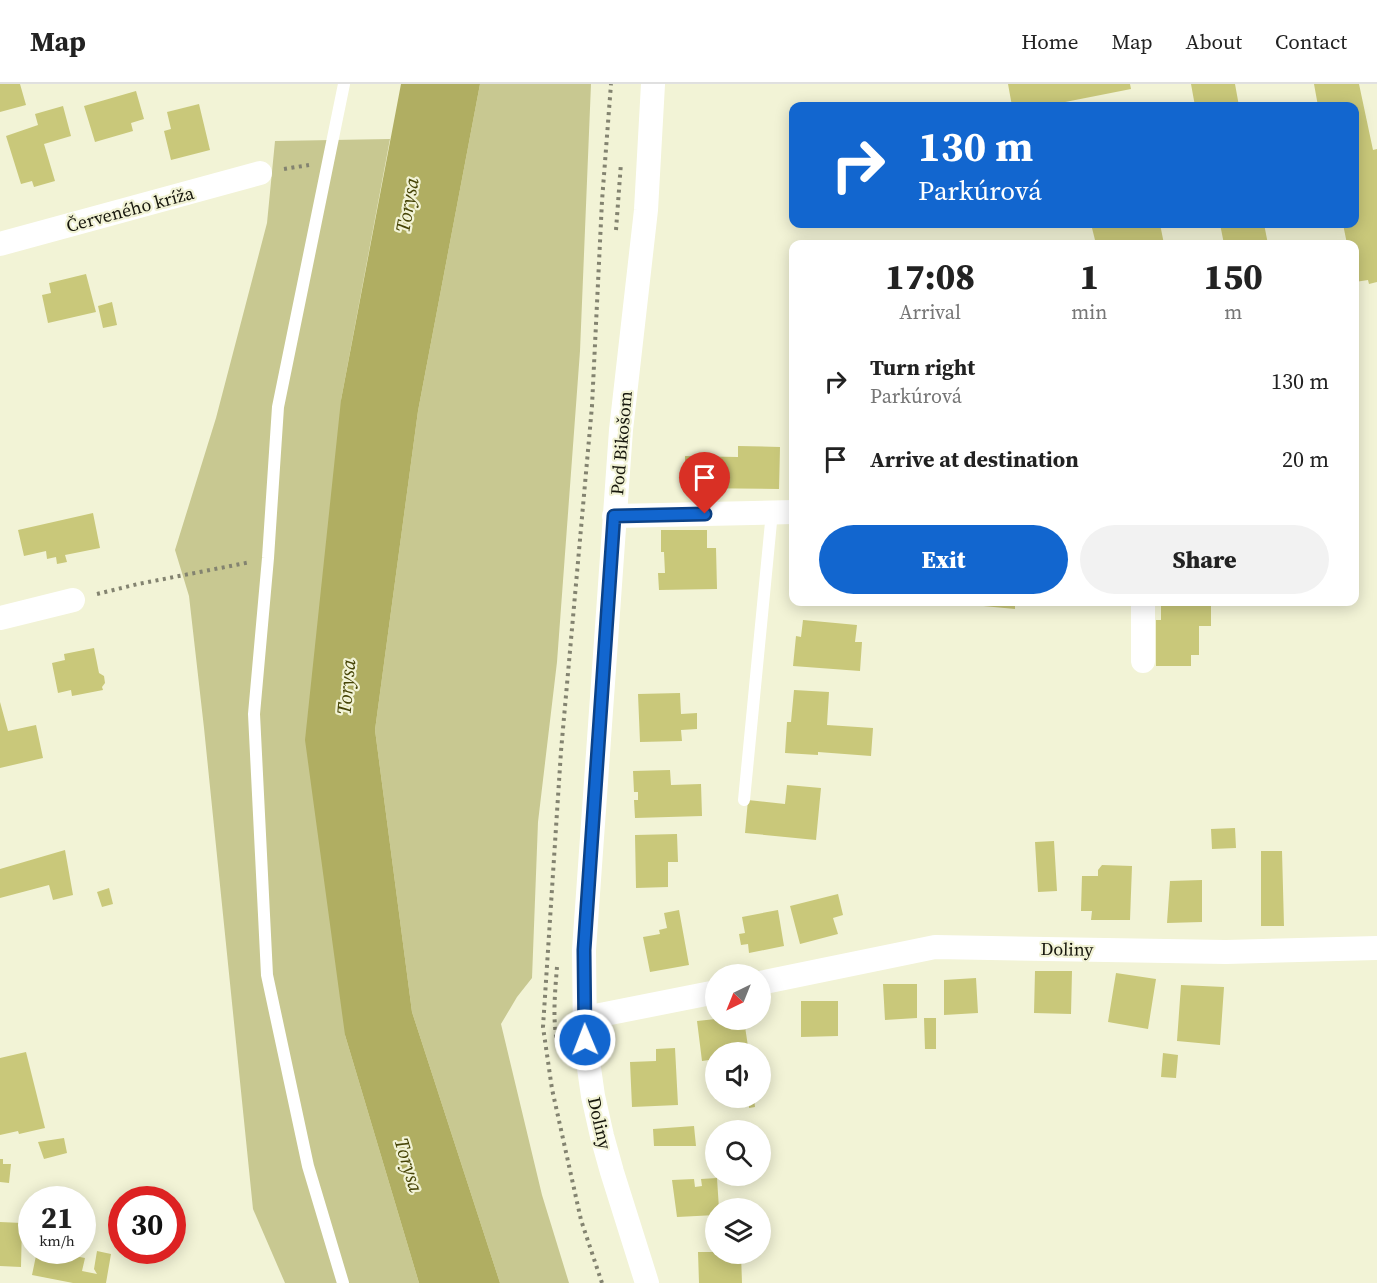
<!DOCTYPE html>
<meta charset="utf-8">
<style>
:root{--surface:#fff;--page:#f2f2f2;--text:#222;--muted:#767676;--line:#e0e0e0;--accent:#1266cf}
body{margin:0;font-family:"Source Serif 4",serif;background:var(--page);color:var(--text);height:100vh;display:flex;flex-direction:column;font-size:22px;white-space:nowrap}
*{box-sizing:border-box;margin:0}
p{font-size:20px;color:var(--muted)}
.icon{flex:none;width:33px;height:33px;fill:none;stroke:currentColor;stroke-width:2;stroke-linecap:round;stroke-linejoin:round}
.map{position:relative;flex:1;overflow:hidden}
.panel{position:absolute;left:789px;top:156px;width:570px;height:366px;display:flex;flex-direction:column;background:var(--surface);border-radius:12px;box-shadow:0 3px 15px #0003}
.panel>*{flex:none}
.guide{position:absolute;left:789px;top:18px;width:570px;height:126px;border-radius:12px;box-shadow:0 3px 15px #0003;background:#1266cf;color:#fff;overflow:hidden}
.needle{width:39px;rotate:223deg}
.controls{position:absolute;left:705px;top:880px;display:grid;gap:12px}
.controls a{display:grid;place-items:center;width:66px;height:66px;border-radius:50%;background:var(--surface);box-shadow:0 3px 15px #0003;font-size:30px}
.speed{position:absolute;left:18px;top:1102px;display:flex;gap:12px;font-size:30px;font-weight:700;text-align:center}
.speed>*{display:grid;place-content:center;width:78px;height:78px;border-radius:50%;background:var(--surface);box-shadow:0 3px 15px #0003;line-height:1}
.speed small{font-size:15px;font-weight:400}
.speed .limit{border:9px solid #d22;background:#fff;color:#111}
.pin{position:absolute;display:grid;place-items:center;width:51px;height:51px;color:#fff;margin:-62px -26px;border-radius:50% 50% 50% 0;rotate:-45deg;box-shadow:0 0 6px #0007}
.pin .icon{rotate:45deg}
.me{position:absolute;width:66px;margin:-33px;rotate:359deg;stroke-linejoin:round;filter:drop-shadow(0 0 4px #0008)}
.turn{display:flex;align-items:center;gap:21px;height:126px;padding:0 30px;font-size:27px}
.turn .icon{width:78px;height:78px;stroke-width:2.5}
.turn b{display:block;font-size:42px;line-height:51px}
.eta{display:flex;justify-content:space-evenly;align-items:center;height:102px;text-align:center}
.eta b{font-size:36px;font-weight:800;line-height:42px}
.button{display:flex;gap:12px;margin-top:auto;padding:12px 30px}
.button a{flex:1;height:69px;border-radius:36px;background:var(--accent);color:#fff;font-size:24px;font-weight:800;line-height:69px;text-align:center}
.button a+a{background:var(--page);color:var(--text)}
ul{padding:0;list-style:none}
li{display:flex;align-items:center;gap:18px;height:78px;padding:0 30px}
li div{flex:1}
li b{display:block;font-size:22px}
li em{font-style:normal}
header{display:flex;align-items:center;gap:36px;box-sizing:border-box;height:84px;padding:0 30px;background:var(--surface);border-bottom:2px solid var(--line)}
header strong{font-size:28px}
nav{display:flex;gap:33px;margin-inline-start:auto;font-size:21px}
.map>svg:first-child{display:block}
.green{fill:#c8c891}
.water{fill:#b0ae62}
.building{fill:#c9c87a}
.lines{fill:none;stroke-linecap:round;stroke-linejoin:round}
.path{stroke:#838370;stroke-width:4;stroke-dasharray:3 4.5;stroke-linecap:butt}
.lane{stroke:#fff;stroke-width:12}
.street{stroke:#fff;stroke-width:24}
.route-casing{stroke:#0c4287;stroke-width:15}
.route{stroke:#1266cf;stroke-width:10}
.labels{text-anchor:middle;dominant-baseline:central;stroke-width:4.5;stroke-linejoin:round;paint-order:stroke}
.street-label{font-size:18px;fill:#16160c;stroke:#f2f3d6}
.water-label{font-size:20px;font-style:italic;fill:#454305;stroke:#f2f3d6}
</style>
<header>
<strong>Map</strong>
<nav><a>Home</a><a>Map</a><a>About</a><a>Contact</a></nav>
</header>
<div class="map">
<svg width="1377" height="1199" viewBox="0 0 1377 1199">
<rect width="100%" height="100%" fill="#f2f3d6"/>
<path class="green" d="M480 0H591L580 267 557 578 538 738 532 894 517 913 501 940 542 1111 569 1199H500L412 928 375 646 418 327Z
M390 55 341 316 345 951 419 1199H285L253 1125 204 644 189 512 175 466 216 334 267 139 275 57Z"/>
<path class="water" d="M401 0H480L418 327 375 646 412 928 500 1199H419L345 951 305 656 341 316Z"/>
<path class="building" d="M0 0H20L26 21 0 28Z
M1008 0H1130L1131 5 1045 22H1012Z
M1191 0H1235L1239 22H1195Z
M1314 0H1359L1373 66 1377 65V198L1369 200 1368 196 1355 198 1354 160H1347L1343 140H1354V22H1318Z
M136 7 144 35 131 39 133 47 95 58 84 22Z
M199 20 210 66 171 76 164 47 171 45 167 28Z
M63 22 71 52 44 60 55 97 34 103 32 97 21 100 6 52 38 41 35 30Z
M1091 140H1160L1164 160H1096Z
M1220 140H1264L1268 160H1224Z
M86 190 96 228 48 239 42 211 51 209 49 199Z
M112 218 117 241 103 244 98 222Z
M738 362 780 363 779 405 685 404V372L738 373Z
M93 429 100 464 65 471 67 478 57 480 56 473 47 475 46 467 24 472 18 446Z
M661 446H707V464H716L717 505 659 506 658 489H665L664 468H661Z
M962 518H1015V525L962 520Z
M1161 518H1211V542H1199V571H1191V582H1156V536H1161Z
M803 536 857 541 855 558H862L860 587 793 582 796 552 801 553Z
M94 564 99 589 104 592 105 599 102 603 103 606 72 612 71 606 58 609 52 579 65 576 64 570Z
M794 606 829 608 827 641 873 644 871 672 818 668V671L785 669 787 638H791Z
M680 609 681 630 697 629V645L681 646 682 657 640 658 638 610Z
M0 618 8 647 36 641 43 674 0 684Z
M670 686 671 701 701 700 702 732 635 734 634 716H638V708H634L633 687Z
M787 701 821 704 816 756 745 749 748 716 785 720Z
M1235 744 1236 764 1212 765 1211 745Z
M677 750 678 778H668V803L636 804 635 751Z
M1054 757 1057 807 1038 808 1035 758Z
M65 766 73 811 53 816 49 801 0 814V785Z
M1261 767H1282L1284 842H1261Z
M1102 781 1132 782 1130 836H1091L1092 827H1081L1082 792H1098V786Z
M1202 796V838L1167 839 1170 797Z
M109 804 113 820 102 823 97 808Z
M838 810 843 831 833 834 838 850 800 860 790 822Z
M679 826 689 881 650 888 643 853 660 850 659 846 667 844 664 829Z
M778 826 784 862 749 869 748 860 741 861 739 850 745 849 742 833Z
M1035 887H1072L1071 930 1034 929Z
M1116 889 1156 895 1148 945 1108 938Z
M976 894 978 929 944 931V896Z
M883 900H917V934L885 936Z
M1181 901 1224 903 1220 961 1177 957Z
M801 917H838V952L801 953Z
M924 934H936V965H925Z
M716 935 744 936 749 969H716V975L702 977 697 937Z
M675 964 678 1021 632 1023 630 978 656 977V965Z
M26 968 45 1044 19 1050 18 1047 0 1051V974Z
M1163 969 1178 971 1176 994 1161 993Z
M735 1014H754L755 1023 749 1024V1018L736 1020Z
M694 1042 696 1062H654L653 1045Z
M64 1054 67 1069 44 1075 38 1058Z
M0 1075H3V1080H11L9 1099 0 1098Z
M717 1094 719 1125H716V1131L677 1133 672 1096 694 1095 695 1103 702 1102 701 1095Z
M0 1138 22 1139 21 1183 0 1182Z
M37 1167H50L85 1174 82 1187 97 1190 94 1185 97 1167 111 1170 106 1199H73L32 1191Z
M698 1168H716V1170H741L742 1199H699Z"/>
<g class="lines">
<path class="path" d="M284 85 309 81
M616 146 621 79
M97 510 138 500 251 478
M557 883C555 909 552 937 558 962
M602 1199 581 1136 552 1005 543 943 561 667 592 322 602 117 611 0"/>
<path class="lane" d="M744 716 772 428
M343 1199 308 1082 267 891 254 630 268 474 278 323 344 0"/>
<path class="street" d="M0 160 260 89
M614 432 794 428
M0 534 73 516
M1143 577V518
M760 899 935 863 1226 868 1377 864
M585 934 716 908
M647 1199 612 1088 602 1052 593 1012 585 956 584 866 621 346 646 126 653 0"/>
</g>
<g class="lines">
<defs>
<path id="route" d="M585 956 584 866 614 432 705 430"/>
</defs>
<use href="#route" class="route-casing"/>
<use href="#route" class="route"/>
</g>
<g class="labels">
<g class="street-label">
<text transform="translate(130 125) rotate(-15)">Červeného kríža</text>
<text transform="translate(621 359) rotate(-85)">Pod Bikošom</text>
<text transform="translate(1067 865) rotate(1)">Doliny</text>
<text transform="translate(600 1039) rotate(77)">Doliny</text>
</g>
<g class="water-label">
<text transform="translate(407 121) rotate(-80)">Torysa</text>
<text transform="translate(346 603) rotate(-85)">Torysa</text>
<text transform="translate(409 1081) rotate(73)">Torysa</text>
</g>
</g>
</svg>
<div class="controls">
<a><svg class="needle" viewBox="-14 -14 28 28"><path d="M0-13l5 13h-10z" fill="#e53935"/><path d="M0 13l5-13h-10z" fill="#767676"/></svg></a>
<a><svg class="icon" aria-label="sound" viewBox="0 0 24 24"><path d="M4 9h4l5-4v14l-5-4H4zM17 9q2 3 0 6"/></svg></a>
<a><svg class="icon" aria-label="search" viewBox="0 0 24 24"><circle cx="10" cy="10" r="6"/><path d="M15 15l6 6"/></svg></a>
<a><svg class="icon" aria-label="layers" viewBox="0 0 24 24"><path d="M12 4l9 5-9 5-9-5zM3 14l9 5 9-5"/></svg></a>
</div>
<div class="speed"><div>21<small>km/h</small></div><div class="limit">30</div></div>
<div class="pin" style="left:705px;top:430px;background:#d93025"><svg class="icon" aria-label="arrive" viewBox="0 0 24 24"><path d="M6 21V4h12l-3 4 3 4H6"/></svg></div>
<svg class="me" style="left:585px;top:956px" viewBox="-20 -20 40 40"><circle r="17" fill="#1266cf" stroke="#fff" stroke-width="3"/><path d="M0-11L8 9 0 5-8 9z" fill="#fff"/></svg>
<div class="guide">
<div class="turn"><svg class="icon" aria-label="right" viewBox="0 0 24 24"><path d="M7 20v-9h11M14 6l5 5-5 5"/></svg><div><b>130 m</b>Parkúrová</div></div>
</div>
<section class="panel">
<div class="eta">
<div><b>17:08</b><p>Arrival</p></div>
<div><b>1</b><p>min</p></div>
<div><b>150</b><p>m</p></div>
</div>
<ul>
<li><svg class="icon" aria-label="right" viewBox="0 0 24 24"><path d="M7 20v-9h11M14 6l5 5-5 5"/></svg><div><b>Turn right</b><p>Parkúrová</p></div><em>130 m</em></li>
<li><svg class="icon" aria-label="arrive" viewBox="0 0 24 24"><path d="M6 21V4h12l-3 4 3 4H6"/></svg><div><b>Arrive at destination</b></div><em>20 m</em></li>
</ul>
<div class="button"><a>Exit</a><a>Share</a></div>
</section>
</div>
